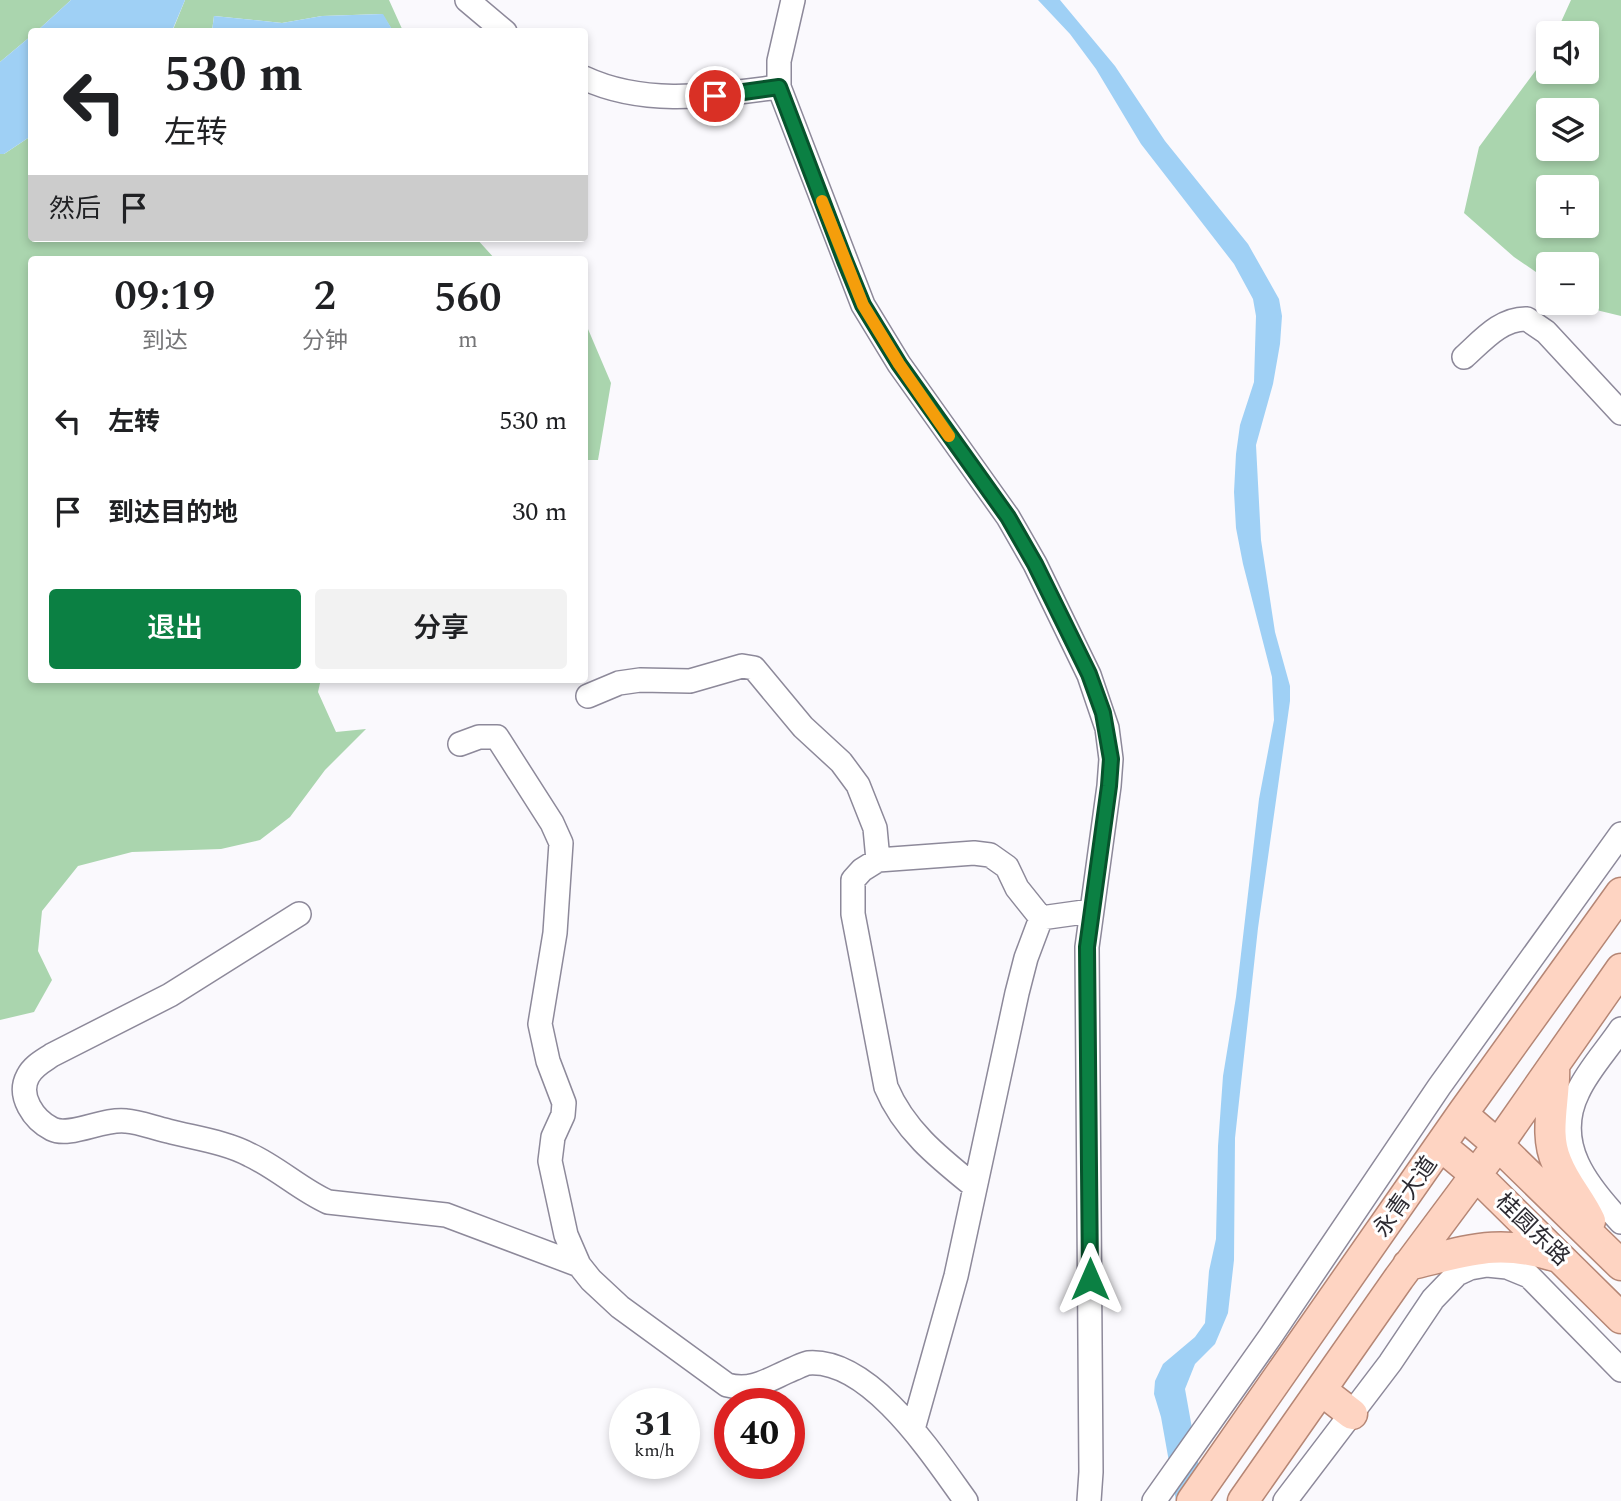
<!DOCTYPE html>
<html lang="zh">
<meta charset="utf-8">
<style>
:root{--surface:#fff;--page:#f2f2f2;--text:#202124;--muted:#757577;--accent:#0b8043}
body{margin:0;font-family:Spectral,"Noto Sans SC",serif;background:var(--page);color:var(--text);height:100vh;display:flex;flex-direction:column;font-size:26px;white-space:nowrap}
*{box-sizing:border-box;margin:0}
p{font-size:23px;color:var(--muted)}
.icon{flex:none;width:38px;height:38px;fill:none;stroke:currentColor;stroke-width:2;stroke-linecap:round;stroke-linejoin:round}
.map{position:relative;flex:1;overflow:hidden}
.side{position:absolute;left:28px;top:256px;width:560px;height:427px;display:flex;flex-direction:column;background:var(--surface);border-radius:7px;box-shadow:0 4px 10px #0003}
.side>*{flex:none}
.hud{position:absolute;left:28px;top:28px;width:560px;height:214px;border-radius:7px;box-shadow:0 4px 10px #0003;background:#fff;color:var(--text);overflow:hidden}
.tools{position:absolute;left:1536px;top:21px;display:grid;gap:14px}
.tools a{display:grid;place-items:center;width:63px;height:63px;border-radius:7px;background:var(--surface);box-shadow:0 4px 10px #0003;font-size:35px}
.speed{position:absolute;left:609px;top:1388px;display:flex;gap:14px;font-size:35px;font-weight:700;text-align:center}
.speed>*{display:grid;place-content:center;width:91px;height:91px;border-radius:50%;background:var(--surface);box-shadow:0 4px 10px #0003;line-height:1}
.speed small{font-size:18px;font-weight:400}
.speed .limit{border:10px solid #d22;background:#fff;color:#111}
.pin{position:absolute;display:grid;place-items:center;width:60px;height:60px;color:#fff;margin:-30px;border:4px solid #fff;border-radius:50%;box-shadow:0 2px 7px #0007}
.me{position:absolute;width:77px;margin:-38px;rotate:0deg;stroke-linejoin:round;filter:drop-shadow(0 0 5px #0008)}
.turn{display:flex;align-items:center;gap:24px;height:147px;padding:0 21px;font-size:32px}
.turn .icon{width:91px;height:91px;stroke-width:2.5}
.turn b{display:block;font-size:49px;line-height:60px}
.then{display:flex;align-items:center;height:66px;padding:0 21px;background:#0003;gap:14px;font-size:26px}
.eta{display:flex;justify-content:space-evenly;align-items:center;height:119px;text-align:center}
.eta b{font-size:42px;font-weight:600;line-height:49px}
.button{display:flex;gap:14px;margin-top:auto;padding:14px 21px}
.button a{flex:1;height:80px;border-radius:7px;background:var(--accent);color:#fff;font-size:28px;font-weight:600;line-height:80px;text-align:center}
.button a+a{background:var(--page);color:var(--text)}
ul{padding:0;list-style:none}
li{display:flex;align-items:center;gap:21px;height:91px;padding:0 21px}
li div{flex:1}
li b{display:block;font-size:26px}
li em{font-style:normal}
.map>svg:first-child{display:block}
.green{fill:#aad5ae;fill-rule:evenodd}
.water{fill:#9fd0f5}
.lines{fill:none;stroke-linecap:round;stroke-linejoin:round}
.minor-casing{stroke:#8d899a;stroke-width:26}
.major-casing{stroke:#b58675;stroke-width:33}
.minor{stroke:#fff;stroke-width:23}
.major{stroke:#fed4c2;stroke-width:30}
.route-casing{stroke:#07532c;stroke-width:18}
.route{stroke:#0b8043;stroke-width:12}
.slow{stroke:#f59e0b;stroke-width:12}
.labels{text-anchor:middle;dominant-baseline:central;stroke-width:6;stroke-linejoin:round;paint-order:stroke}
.street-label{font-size:23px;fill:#2d2b32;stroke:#fff}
</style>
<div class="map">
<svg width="1621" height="1501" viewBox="0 0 1621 1501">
<rect width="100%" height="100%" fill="#faf9fd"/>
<path class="green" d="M0 0H71L37 31 32 32 31 36 0 62Z
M185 0H389L403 31H393L382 14 322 16 282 23 214 16 212 31 172 32Z
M1571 0H1621V316L1588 308 1580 303H1587V264H1549V281L1514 257 1464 213 1479 147 1545 58 1549 49V72H1587V33H1556ZM1549 110H1587V149H1549ZM1549 187H1587V226H1549Z
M31 136 32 238H476L495 259H32V679H321L318 692 336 732 366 729 325 770 290 817 260 840 221 849 132 852 78 866 42 911 38 951 52 980 34 1012 0 1020V154H4Z
M585 322 611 383 598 460H585Z"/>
<path class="water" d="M71 0H185L172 31H37Z
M1038 0H1060L1115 66 1165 141 1248 244 1279 299 1282 316 1280 344 1273 384 1256 445 1261 540 1275 632 1290 686V701L1258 928 1235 1138 1234 1260 1228 1313 1215 1344 1195 1364 1185 1389 1205 1501H1176L1161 1417 1154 1394 1155 1381 1163 1364 1195 1337 1205 1323 1209 1271 1216 1239 1218 1146 1223 1076 1236 997 1259 799 1274 720 1272 677 1243 564 1236 528 1234 492 1236 454 1240 425 1254 382 1256 316 1253 299 1234 264 1141 144 1096 69 1070 34Z
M383 14 393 31H212L214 16 282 23 322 16Z
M31 36V136L4 154H0V62Z"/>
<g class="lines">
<defs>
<path id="minor" d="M467 0 505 32
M793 0 779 61V87L863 305 899 364 1008 517 1035 564 1089 675 1107 728 1111 759 1109 786 1087 947 1091 1472 1089 1501
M584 78C646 107 715 95 779 87
M1464 357C1482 341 1501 318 1527 319L1546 332 1621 413
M588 696 619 683 640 680 690 681 742 666 754 668 803 727 841 762 858 785 875 828 878 860
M460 744 479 737H497L552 823 561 843 555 933 540 1024 548 1061 564 1103 563 1115 553 1137 550 1161 566 1235 579 1265 591 1280 620 1307 727 1385C753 1392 769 1379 793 1369 798 1367 803 1364 808 1363 871 1358 934 1457 966 1501
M299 914 170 995 52 1055C43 1061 33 1066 28 1076 17 1096 34 1120 52 1129 70 1138 103 1118 126 1121 140 1122 154 1128 168 1131 194 1138 226 1142 250 1155 278 1168 301 1190 328 1202L446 1215 579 1265
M1621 1029C1607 1050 1588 1070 1578 1092 1552 1144 1588 1187 1621 1222
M974 1186C938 1157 904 1130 886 1087L853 914V880L862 870 878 860 974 853 990 855 1007 867 1017 888 1041 918
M913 1429 956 1276 1017 993 1026 958 1041 918 1091 911
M1154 1501 1270 1337 1439 1087 1621 834
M1285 1501 1390 1363 1433 1299 1457 1274 1470 1268 1487 1265 1507 1267 1529 1276 1621 1370"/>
<path id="major" d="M1554 1065C1556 1098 1543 1133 1557 1163 1565 1184 1581 1201 1590 1221
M1462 1114 1498 1145 1621 1265
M1441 1146 1476 1175 1621 1318
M1408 1265C1468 1251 1497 1238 1558 1257
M1321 1390 1352 1414
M1192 1501 1462 1114 1621 893
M1243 1501 1399 1278 1498 1145 1621 969"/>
</defs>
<use href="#minor" class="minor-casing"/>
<use href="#major" class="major-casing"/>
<use href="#minor" class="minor"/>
<use href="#major" class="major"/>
</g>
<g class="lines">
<defs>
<path id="route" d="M715 96 779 87 845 261 863 305 899 364 1008 517 1035 564 1089 674 1103 713 1111 759 1109 786 1087 947 1090 1279"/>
</defs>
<use href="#route" class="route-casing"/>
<use href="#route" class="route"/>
<path class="slow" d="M822 201 863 305 899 364 949 436"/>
</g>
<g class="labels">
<g class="street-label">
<text transform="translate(1406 1197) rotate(-55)">永青大道</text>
<text transform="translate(1532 1230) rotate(44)">桂圆东路</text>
</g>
</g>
</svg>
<div class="tools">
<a><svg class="icon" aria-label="sound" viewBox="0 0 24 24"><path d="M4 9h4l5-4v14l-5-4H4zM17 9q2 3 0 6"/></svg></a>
<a><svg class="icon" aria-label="layers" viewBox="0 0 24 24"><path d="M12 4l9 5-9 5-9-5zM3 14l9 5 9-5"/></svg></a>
<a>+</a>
<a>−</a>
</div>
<div class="speed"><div>31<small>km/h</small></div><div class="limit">40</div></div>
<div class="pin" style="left:715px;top:96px;background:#d93025"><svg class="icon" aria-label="arrive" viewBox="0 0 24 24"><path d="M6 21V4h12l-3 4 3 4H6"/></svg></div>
<svg class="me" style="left:1090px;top:1279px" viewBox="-20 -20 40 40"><path d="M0-17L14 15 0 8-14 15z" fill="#0b8043" stroke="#fff" stroke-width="4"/></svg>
<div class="hud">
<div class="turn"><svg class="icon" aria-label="left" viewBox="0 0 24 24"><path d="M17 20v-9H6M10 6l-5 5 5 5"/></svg><div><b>530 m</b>左转</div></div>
<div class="then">然后<svg class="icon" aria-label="arrive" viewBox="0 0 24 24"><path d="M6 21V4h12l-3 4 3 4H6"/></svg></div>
</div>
<section class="side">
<div class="eta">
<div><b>09:19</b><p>到达</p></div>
<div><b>2</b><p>分钟</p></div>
<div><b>560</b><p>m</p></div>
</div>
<ul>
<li><svg class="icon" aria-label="left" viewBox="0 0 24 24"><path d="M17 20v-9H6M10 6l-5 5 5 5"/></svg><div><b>左转</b></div><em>530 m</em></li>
<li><svg class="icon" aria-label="arrive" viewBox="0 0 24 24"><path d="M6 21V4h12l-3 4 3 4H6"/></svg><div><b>到达目的地</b></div><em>30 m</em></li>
</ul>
<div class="button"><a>退出</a><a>分享</a></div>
</section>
</div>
